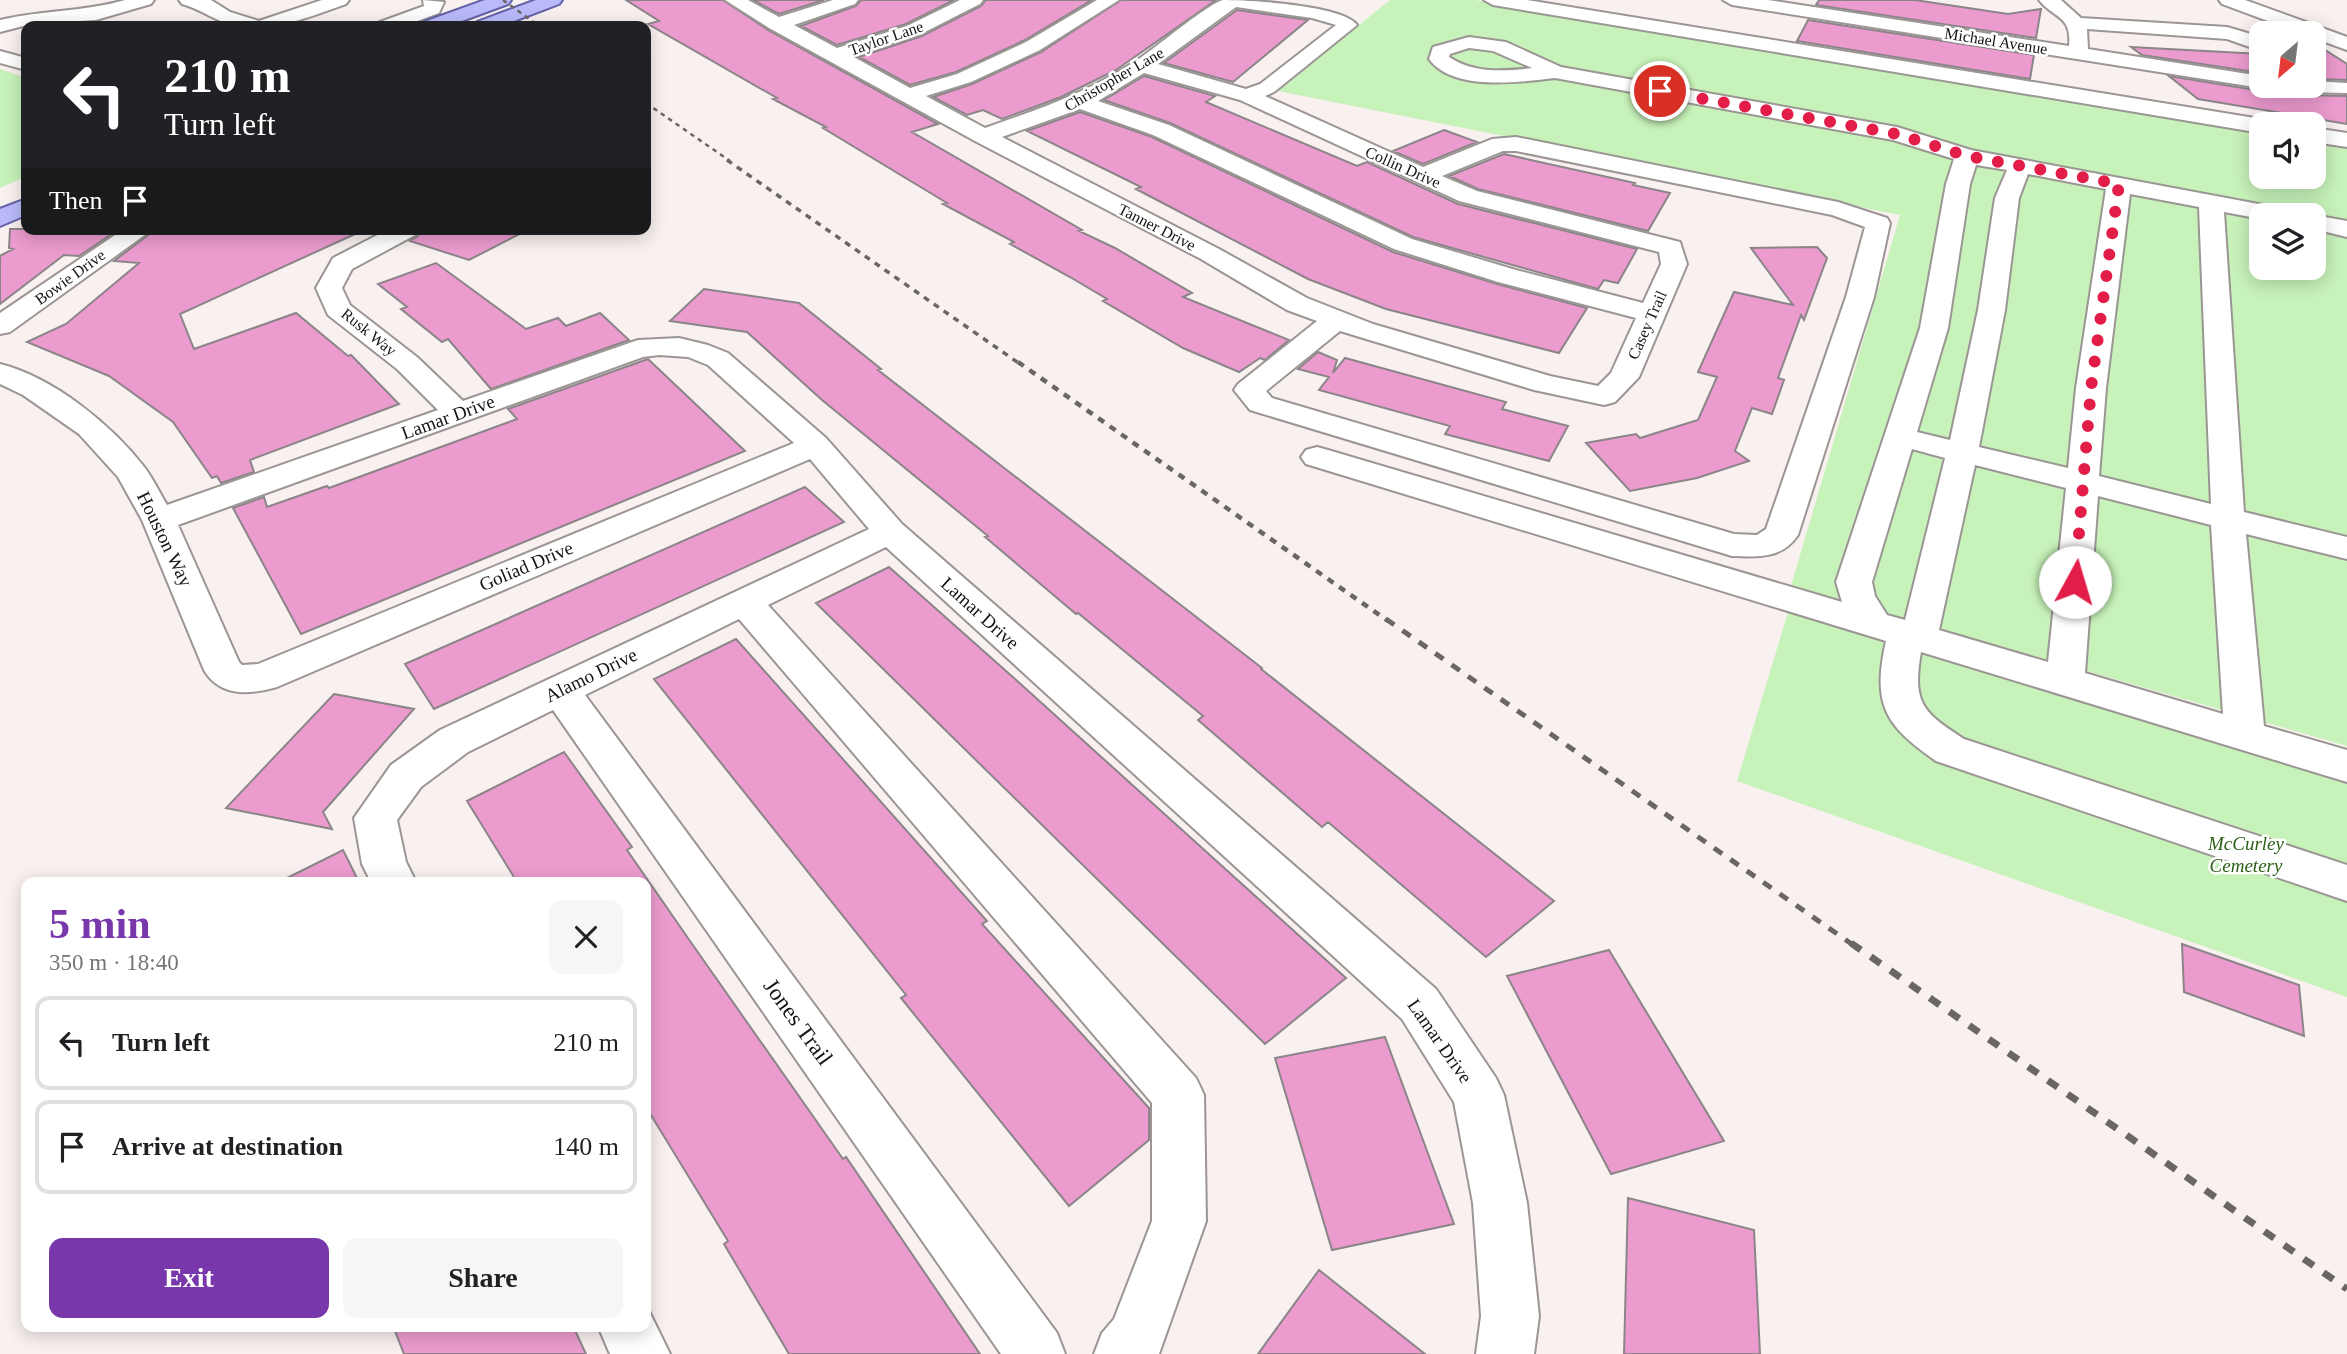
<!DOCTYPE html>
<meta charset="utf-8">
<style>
:root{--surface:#fff;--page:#f6f6f6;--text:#202124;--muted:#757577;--line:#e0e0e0;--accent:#7937ac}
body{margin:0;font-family:Georgia,serif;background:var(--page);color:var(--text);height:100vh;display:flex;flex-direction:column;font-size:26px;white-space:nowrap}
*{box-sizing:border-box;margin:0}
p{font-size:23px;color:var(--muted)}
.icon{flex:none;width:38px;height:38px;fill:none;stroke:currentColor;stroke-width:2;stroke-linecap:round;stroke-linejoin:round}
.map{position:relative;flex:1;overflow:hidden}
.drawer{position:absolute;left:21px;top:877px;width:630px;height:455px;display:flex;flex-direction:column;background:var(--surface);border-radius:14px;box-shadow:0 4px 18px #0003}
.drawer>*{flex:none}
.top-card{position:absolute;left:21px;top:21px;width:630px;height:214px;border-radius:14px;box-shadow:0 4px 18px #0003;background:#202124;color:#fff;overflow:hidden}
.needle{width:46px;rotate:208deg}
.fabs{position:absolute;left:2249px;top:21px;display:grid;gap:14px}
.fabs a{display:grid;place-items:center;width:77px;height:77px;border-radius:14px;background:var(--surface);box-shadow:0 4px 18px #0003;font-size:35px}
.pin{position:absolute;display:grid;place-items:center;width:60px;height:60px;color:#fff;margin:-30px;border:4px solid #fff;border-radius:50%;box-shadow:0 2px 7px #0007}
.me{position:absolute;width:77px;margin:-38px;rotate:6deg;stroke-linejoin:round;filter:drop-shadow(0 0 5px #0008)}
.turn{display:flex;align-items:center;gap:24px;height:147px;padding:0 28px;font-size:32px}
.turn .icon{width:91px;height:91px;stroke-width:2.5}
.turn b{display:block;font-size:49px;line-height:60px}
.then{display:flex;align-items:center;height:66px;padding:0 28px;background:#0003;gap:14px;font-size:26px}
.round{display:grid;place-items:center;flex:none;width:74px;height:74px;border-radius:14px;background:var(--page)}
.head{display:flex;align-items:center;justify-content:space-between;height:119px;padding:0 28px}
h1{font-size:42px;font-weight:700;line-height:52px;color:var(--accent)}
.button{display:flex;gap:14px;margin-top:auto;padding:14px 28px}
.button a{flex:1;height:80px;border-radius:14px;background:var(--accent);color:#fff;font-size:28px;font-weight:700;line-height:80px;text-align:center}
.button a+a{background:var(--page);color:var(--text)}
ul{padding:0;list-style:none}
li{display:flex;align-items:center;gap:21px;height:94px;margin:0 14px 10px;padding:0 14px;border:4px solid var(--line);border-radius:14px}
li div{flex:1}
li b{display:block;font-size:26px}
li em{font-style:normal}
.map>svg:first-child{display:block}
.green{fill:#c7f2b9;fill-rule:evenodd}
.building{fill:#ec9bcf;stroke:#8b8589;stroke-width:2}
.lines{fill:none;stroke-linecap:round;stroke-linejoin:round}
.minor-casing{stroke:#9b9593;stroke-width:4}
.major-casing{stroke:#6362a8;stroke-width:4}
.minor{fill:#fff;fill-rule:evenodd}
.major{fill:#babafb;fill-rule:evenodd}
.rail-far4{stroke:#6b6666;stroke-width:2.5;stroke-dasharray:4.5 4.5;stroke-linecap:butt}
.rail-far3{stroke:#6b6666;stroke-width:3.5;stroke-dasharray:6 6;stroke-linecap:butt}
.rail-far2{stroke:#6b6666;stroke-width:4.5;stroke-dasharray:7 7;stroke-linecap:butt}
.rail-far1{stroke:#6b6666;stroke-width:5;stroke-dasharray:10 10;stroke-linecap:butt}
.rail{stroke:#6b6666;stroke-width:7;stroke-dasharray:12 12;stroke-linecap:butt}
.route{stroke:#e11d48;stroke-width:12;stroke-dasharray:0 21.6}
.labels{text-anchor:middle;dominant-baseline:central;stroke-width:5;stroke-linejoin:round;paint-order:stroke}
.far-street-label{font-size:16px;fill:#171414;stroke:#fff}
.street-label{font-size:19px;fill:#171414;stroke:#fff}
.park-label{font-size:19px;font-style:italic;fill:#2c5f16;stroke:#fff}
.near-street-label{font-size:23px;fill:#171414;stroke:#fff}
</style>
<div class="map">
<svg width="2347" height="1354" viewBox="0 0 2347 1354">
<rect width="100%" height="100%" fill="#f8f1ef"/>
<path class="green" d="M1390 0H1475L2261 130V177H2314V139L2347 144V746L1791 586 1900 215 1278 91ZM2261 215H2314V268H2261Z
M0 69 26 78V176L0 188Z
M1789 609 2347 780V997L1737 781Z"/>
<path class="building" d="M626 0H723L768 30 938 124 912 132 1082 230 1079 231 1115 248 1192 293 1183 297 1289 340 1265 360 1260 358 1239 372 1183 348 1103 301 1107 299 1070 277 1010 244 1014 242 943 204 947 203 823 128 826 127 773 99 777 98 648 24 659 21Z
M753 0H824L779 14Z
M861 0H954L906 24 837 45 801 26 856 6Z
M986 0H1092L1025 40 956 72 910 85 859 57 922 36 981 6Z
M1121 0H1216L1116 70 1061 97 1002 119 983 110 967 115 933 97 972 84 1041 52Z
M1819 0H1915L2008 14 2041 9 2036 38 1816 5Z
M1237 10 1308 20 1233 82 1164 63Z
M1808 20 2034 55 2030 79 1797 41Z
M2314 43 2347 64V80L2314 79Z
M2131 47 2261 54V73L2142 55Z
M1144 76 1215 96 1206 102 1357 166 1367 162 1458 204 1637 249 1618 283 1604 280 1598 289 1413 237 1170 123 1104 100Z
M2169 76 2261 91 2272 86H2282L2286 92 2295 95 2347 96V124L2198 99Z
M1080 112 1152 137 1393 252 1497 284 1587 308 1559 353 1386 309 1308 279 1136 189 1141 187 1027 131Z
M1444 130 1477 142 1423 164 1393 151Z
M1504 154 1635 183 1633 185 1670 193 1648 231 1478 189 1449 176Z
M10 229H119L79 256 64 255 0 304V256L13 249 9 248Z
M156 229H237L281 234 293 229H366L180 314 194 349 296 313 348 356 351 355 399 404 250 460 254 472 221 483 217 476 212 478 173 422 109 376 27 342 66 324 139 263 114 261Z
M422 229H529L469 260 410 241 418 236Z
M1817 247 1827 258 1804 320 1801 315 1778 378 1784 380 1772 414 1752 408 1735 451 1749 461 1697 478 1630 491 1586 443 1636 434 1640 438 1698 420 1717 377 1698 372 1734 292 1793 305 1751 248Z
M436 263 526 329 558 318 566 326 600 313 629 340 491 389 448 339 442 342 401 309 407 307 378 284Z
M704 289 799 303 881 369 878 370 1262 668 1261 669 1554 901 1486 957 1328 822 1322 827 1198 720 1203 716 1078 613 1076 614 985 537 988 536 822 400 747 332 670 321Z
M1318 352 1337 360 1333 373 1345 358 1506 402 1502 409 1568 426 1549 461 1445 434 1450 426 1319 390 1329 377 1298 369Z
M648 359 745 451 301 634 233 508 264 497 267 507 327 486 329 488 517 419 508 409Z
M805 487 844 522 434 709 405 664Z
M889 567 1015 679 1346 978 1265 1044 816 603Z
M736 639 987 921 982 924 1149 1108V1140L1069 1206 901 998 906 995 654 679Z
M334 694 414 709 323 812 332 829 226 808Z
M564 752 632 847 627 850 690 941 843 1159 846 1157 980 1354H789L724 1244 728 1241 646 1107V882H517L467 801Z
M343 850 359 882H279Z
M2182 944 2299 985 2304 1036 2184 992Z
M1609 950 1724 1141 1611 1174 1507 976Z
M1385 1037 1454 1224 1332 1250 1275 1058Z
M1628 1198 1754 1230 1760 1354H1624Z
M1319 1270 1425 1354H1258Z
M393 1326H573L586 1354H404Z"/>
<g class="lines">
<defs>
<path id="minor" d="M125 0H154L151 4 96 20 31 24 0 32V20C42 10 84 12 125 0Z
M179 0H211L230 12 259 21 322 0H349L346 4C311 16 274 33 236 26 216 22 201 9 182 4Z
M423 0 444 2 439 13 404 26H378L380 22 424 6Z
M725 0H748L779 17 833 0H858L855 4 794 25 837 48 907 26 960 0H983L980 4 921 34 852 56 910 88 957 74 1026 42 1097 0H1119L1040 50 971 82 926 96 985 128C1039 109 1087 93 1136 61 1153 50 1209 3 1223 0 1248 0 1343 5 1357 25L1274 92 1265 96 1423 167 1492 139 1516 137 1838 202 1887 218 1890 223 1874 297 1798 535C1782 559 1757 557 1732 556L1250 410 1234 390 1238 384 1317 321 1287 310 1201 259 975 141 769 28ZM1236 7 1312 18 1336 25 1260 84 1246 89 1158 64ZM1144 73 1240 100 1459 201 1659 252 1661 264 1643 303 1516 270 1412 239 1169 125 1098 101ZM1080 109 1153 135 1394 249 1498 282 1636 318 1611 373 1598 386 1550 376 1373 324 1307 298 1219 249 1002 137ZM1503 151H1516L1832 215 1865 227 1846 297 1766 529 1757 535 1734 534 1272 398 1266 391 1340 331 1534 390 1604 405 1615 402 1639 377 1687 264 1680 242 1477 191 1442 176Z
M1484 0H1527L2261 119 2271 124H2261V133L1493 5Z
M1723 0H1768L2069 46C2072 15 2054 19 2039 0H2061L2081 18 2227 27 2261 37V51L2227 39 2087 29 2088 49 2261 76V86H2269L2261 88 1732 5Z
M2219 0H2245L2347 37V50L2314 38V33H2300L2222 4Z
M1469 37 1506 42 1561 67 1897 127 1971 150 2290 210 2293 215H2261V219L2224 212 2244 512 2347 537V559L2246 534 2264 726 2347 750V782L1921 652C1912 704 1923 712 1964 739L2347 865V901L1936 761C1884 725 1872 704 1886 641L1306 464 1301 457 1306 450 1317 447 1328 450 1842 602 1836 582 1920 328 1946 184 1954 159 1893 140 1555 78C1520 82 1453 92 1429 59L1433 47ZM1469 48 1493 51 1532 68C1504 71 1474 74 1449 57L1450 54ZM1976 165 2007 170 1995 198 1978 310 1950 440 1917 432 1948 328 1970 184ZM2028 174 2106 189 2076 388 2068 468 1979 447 2005 310 2019 198ZM2130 194 2199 207 2211 504 2099 476 2106 388ZM1912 449 1945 458 1905 620 1887 615 1875 596 1872 582ZM1975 465 2066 488 2048 662 1939 630ZM2098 496 2211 525 2223 714 2085 673Z
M0 51 26 58V70L0 63Z
M2314 81 2347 83V93L2295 92 2288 90 2285 86H2314Z
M2314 128 2347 133V147L2314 142Z
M2311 215H2314L2347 221V237L2314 229V215Z
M124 229H153L10 332 0 334V313Z
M389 229H420L417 234 352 269 342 288 350 305 417 357 463 401 638 340 679 338 708 345 728 353 826 438 902 524 1436 989 1496 1078 1504 1095 1527 1203 1539 1316 1534 1354H1476L1481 1316 1473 1203 1454 1102 1402 1019 886 547 768 605 1196 1078 1204 1095 1206 1221 1159 1354H1094L1102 1333 1114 1319 1152 1221V1103L739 619 585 695 1057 1333 1065 1354H1001L553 710 468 752 421 787 397 820 406 862 416 882H371L362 864 354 818 391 765 440 730 869 529 810 459 277 687C249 695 220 697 204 670L142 520 118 477 79 434 23 395 0 384V364C53 377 112 425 145 468 153 479 160 493 167 505L438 410 397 369 328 315 316 288 333 258ZM659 355 688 357 708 365 794 443 258 664 242 665 239 662 178 525 643 357Z
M646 1305 670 1354H610L598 1326H646Z"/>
<path id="major" d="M485 0H511L508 4 448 26H422L424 22Z
M536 0H562L559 4 501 26H475L477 22Z
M26 199V215L0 226V209Z"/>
</defs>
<use href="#minor" class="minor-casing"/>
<use href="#major" class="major-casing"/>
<use href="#minor" class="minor"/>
<use href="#major" class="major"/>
<path class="rail-far4" d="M503 0 539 26
M646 103 730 161"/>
<path class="rail-far3" d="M727 160 1020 364"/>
<path class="rail-far2" d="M1018 362 1388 621"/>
<path class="rail-far1" d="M1386 619 1853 945"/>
<path class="rail" d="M1851 943 2347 1289"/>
</g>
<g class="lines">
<path class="route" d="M1660 91 1897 134 1967 156 2119 184 2091 388 2075 582"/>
</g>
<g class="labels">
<g class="far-street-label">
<text transform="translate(886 38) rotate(-19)">Taylor Lane</text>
<text transform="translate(1996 41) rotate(9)">Michael Avenue</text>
<text transform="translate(1114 79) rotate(-30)">Christopher Lane</text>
<text transform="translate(1403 167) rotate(24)">Collin Drive</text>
<text transform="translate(1157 227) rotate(27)">Tanner Drive</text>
<text transform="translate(70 277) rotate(-36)">Bowie Drive</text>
<text transform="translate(1647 325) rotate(-66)">Casey Trail</text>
<text transform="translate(369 332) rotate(39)">Rusk Way</text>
</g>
<g class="street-label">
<text transform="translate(448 417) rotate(-20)">Lamar Drive</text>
<text transform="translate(165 539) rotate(64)">Houston Way</text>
<text transform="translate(526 566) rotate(-23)">Goliad Drive</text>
<text transform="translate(980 613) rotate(42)">Lamar Drive</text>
<text transform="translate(591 675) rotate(-26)">Alamo Drive</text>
<text transform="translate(1440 1041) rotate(55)">Lamar Drive</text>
</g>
<g class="park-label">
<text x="2246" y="843">McCurley<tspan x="2246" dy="22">Cemetery</tspan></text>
</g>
<g class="near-street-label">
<text transform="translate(798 1022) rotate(54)">Jones Trail</text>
</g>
</g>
</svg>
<div class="fabs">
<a><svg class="needle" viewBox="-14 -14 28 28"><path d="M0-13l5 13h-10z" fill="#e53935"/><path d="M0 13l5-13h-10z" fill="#757577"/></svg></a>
<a><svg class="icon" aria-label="sound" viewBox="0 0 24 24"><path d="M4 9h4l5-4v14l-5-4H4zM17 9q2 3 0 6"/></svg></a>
<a><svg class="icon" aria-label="layers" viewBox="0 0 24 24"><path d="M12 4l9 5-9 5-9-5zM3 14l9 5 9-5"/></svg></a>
</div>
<div class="pin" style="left:1660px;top:91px;background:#d93025"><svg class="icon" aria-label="arrive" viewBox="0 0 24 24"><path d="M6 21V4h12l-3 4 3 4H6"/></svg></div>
<svg class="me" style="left:2075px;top:582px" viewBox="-20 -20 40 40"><circle r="19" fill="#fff"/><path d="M0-13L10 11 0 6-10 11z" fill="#e11d48"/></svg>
<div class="top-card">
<div class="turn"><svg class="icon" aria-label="left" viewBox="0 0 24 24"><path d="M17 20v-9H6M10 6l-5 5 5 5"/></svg><div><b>210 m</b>Turn left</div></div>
<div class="then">Then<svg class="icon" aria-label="arrive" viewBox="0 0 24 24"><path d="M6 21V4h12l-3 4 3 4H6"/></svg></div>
</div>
<section class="drawer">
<div class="head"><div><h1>5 min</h1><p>350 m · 18:40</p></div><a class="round"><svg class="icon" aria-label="close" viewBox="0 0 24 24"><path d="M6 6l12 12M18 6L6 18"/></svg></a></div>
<ul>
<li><svg class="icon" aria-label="left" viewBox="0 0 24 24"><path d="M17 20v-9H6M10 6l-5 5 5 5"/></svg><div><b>Turn left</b></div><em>210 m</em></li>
<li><svg class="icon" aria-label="arrive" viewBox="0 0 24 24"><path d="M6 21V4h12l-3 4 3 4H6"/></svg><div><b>Arrive at destination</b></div><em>140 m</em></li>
</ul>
<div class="button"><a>Exit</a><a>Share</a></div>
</section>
</div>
